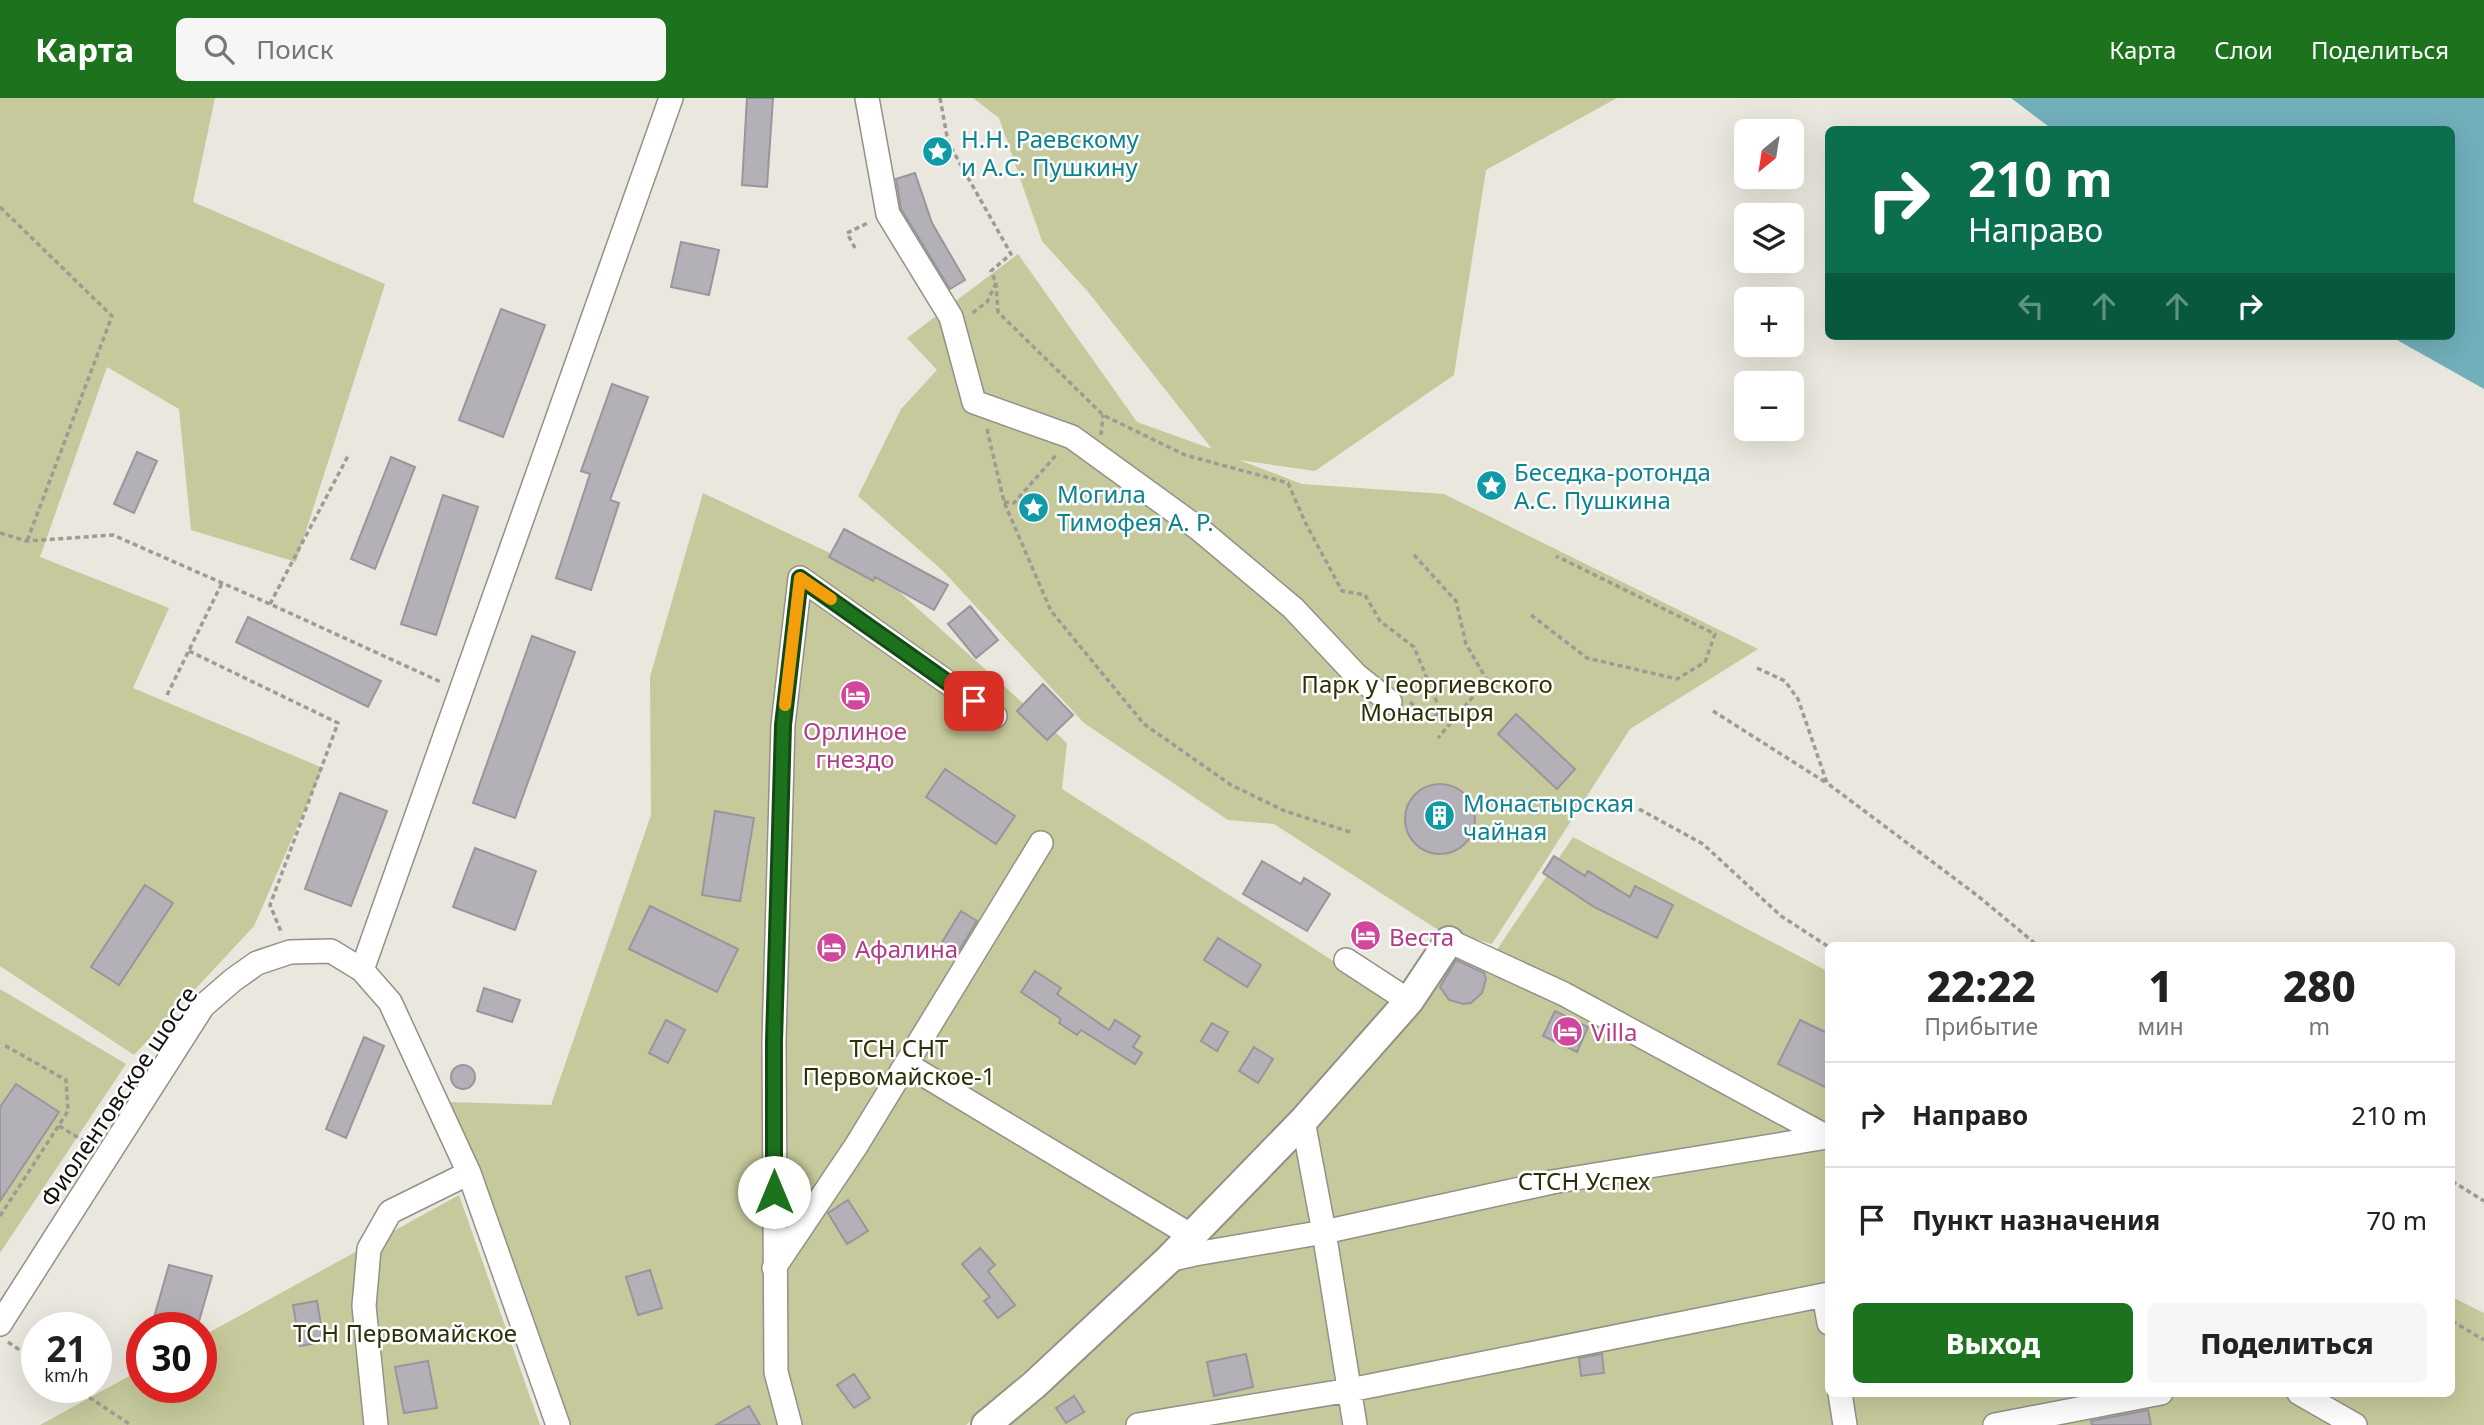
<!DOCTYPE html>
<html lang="ru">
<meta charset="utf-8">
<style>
:root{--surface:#fff;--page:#f6f6f6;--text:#222;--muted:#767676;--line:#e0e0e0;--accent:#1d721d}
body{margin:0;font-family:"Noto Sans",sans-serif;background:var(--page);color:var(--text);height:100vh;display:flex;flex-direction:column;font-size:26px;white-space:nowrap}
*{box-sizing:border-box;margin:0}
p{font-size:23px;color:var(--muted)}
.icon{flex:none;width:38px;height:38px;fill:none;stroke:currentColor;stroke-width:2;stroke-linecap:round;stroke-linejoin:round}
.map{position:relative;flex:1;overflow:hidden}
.sheet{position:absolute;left:1825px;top:844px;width:630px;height:455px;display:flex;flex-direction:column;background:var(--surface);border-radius:10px;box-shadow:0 7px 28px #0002}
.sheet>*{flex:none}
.guide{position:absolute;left:1825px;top:28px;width:630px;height:214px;border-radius:10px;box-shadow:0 7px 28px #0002;background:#0b6e4f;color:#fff;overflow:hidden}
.needle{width:46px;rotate:210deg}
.fabs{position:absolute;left:1734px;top:21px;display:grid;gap:14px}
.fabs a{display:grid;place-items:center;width:70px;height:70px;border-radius:10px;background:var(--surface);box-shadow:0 7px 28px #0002;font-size:35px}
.speed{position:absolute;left:21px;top:1214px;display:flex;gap:14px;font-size:35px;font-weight:700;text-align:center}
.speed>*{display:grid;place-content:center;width:91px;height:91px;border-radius:50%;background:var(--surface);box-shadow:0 7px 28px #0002;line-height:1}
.speed small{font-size:18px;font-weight:400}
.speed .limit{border:10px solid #d22;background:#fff;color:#111}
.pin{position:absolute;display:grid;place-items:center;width:60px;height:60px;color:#fff;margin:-30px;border-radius:14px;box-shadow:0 4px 10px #0006}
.me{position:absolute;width:77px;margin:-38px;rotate:0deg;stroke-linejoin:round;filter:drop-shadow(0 0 5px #0008)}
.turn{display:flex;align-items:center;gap:24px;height:147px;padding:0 28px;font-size:32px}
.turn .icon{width:91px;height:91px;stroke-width:2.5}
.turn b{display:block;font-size:49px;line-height:60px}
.lanes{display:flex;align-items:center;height:66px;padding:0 28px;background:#0003;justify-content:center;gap:35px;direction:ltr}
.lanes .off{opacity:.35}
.eta{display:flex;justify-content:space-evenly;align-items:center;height:119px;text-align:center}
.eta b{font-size:42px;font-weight:800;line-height:49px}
.cta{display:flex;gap:14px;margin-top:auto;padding:14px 28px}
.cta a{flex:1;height:80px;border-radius:10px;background:var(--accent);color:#fff;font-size:28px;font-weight:800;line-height:80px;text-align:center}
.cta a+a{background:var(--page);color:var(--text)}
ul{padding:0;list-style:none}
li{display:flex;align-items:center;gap:21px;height:105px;padding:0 28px;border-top:2px solid var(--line)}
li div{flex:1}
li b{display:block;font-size:26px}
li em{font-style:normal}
header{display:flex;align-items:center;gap:42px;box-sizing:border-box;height:98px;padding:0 35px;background:var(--accent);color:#fff}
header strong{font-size:33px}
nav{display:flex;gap:38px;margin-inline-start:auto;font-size:24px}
.search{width:490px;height:63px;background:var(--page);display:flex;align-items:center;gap:18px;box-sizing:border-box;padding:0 24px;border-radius:10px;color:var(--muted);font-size:26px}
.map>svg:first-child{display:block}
.green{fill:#c6c99b}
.water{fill:#71afbb}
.building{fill:#b4b0b8;stroke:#9a959d;stroke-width:2}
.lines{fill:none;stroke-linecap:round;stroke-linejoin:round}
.minor-casing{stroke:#949088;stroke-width:26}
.major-casing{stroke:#949088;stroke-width:32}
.path{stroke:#9d9b94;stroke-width:3.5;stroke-dasharray:5 3.5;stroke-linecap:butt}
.minor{stroke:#fff;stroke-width:23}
.major{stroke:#fff;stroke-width:28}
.route-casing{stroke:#134a13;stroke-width:18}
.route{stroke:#1d721d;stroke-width:12}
.slow{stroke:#f59e0b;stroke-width:12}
.labels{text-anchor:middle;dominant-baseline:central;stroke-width:5;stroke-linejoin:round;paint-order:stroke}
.culture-label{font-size:24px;fill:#0d838f;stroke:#fff;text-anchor:start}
.park-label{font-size:24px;fill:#2d2f06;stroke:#fff}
.hotel-label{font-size:24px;fill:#b23c85;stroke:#fff;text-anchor:start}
.street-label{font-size:24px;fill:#13110e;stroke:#fff}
</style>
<header>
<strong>Карта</strong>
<div class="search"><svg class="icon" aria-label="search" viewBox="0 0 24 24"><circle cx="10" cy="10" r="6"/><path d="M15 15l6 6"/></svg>Поиск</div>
<nav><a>Карта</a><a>Слои</a><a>Поделиться</a></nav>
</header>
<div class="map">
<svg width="2484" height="1327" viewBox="0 0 2484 1327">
<rect width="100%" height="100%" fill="#eae7de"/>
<path class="green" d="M0 0H215L193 104 385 186 296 464 191 432 179 311 107 269 40 459 169 510 133 590 323 670 254 828 134 957 0 868Z
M973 0H1617L1486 72 1454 277 1315 373 1239 362 1302 386 1444 396 1758 551 1630 631 1492 846 1435 830 1274 726 1228 722 1084 625 942 472 858 398 901 311 937 272 907 240 1018 156 1137 324 1212 351 1089 195 1042 143 999 20Z
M703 395 885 481 1067 645 1062 691 1398 904 1300 1021 966 1327H564L446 1004 551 1007 651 717 650 579Z
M1573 739 1829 874V1295H2452V1199L2484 1215V1327H972L1132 1187 1451 851 1496 853Z
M0 891 126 966 0 1155Z
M459 1097 540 1327H40L142 1271V1290H201V1239Z"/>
<path class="water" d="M2011 0H2484V291L2390 238H2452V32L2052 31Z"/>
<path class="building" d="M747 0H773L767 89 742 87Z
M915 75 932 125 965 182 950 191 901 111 896 81Z
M681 144 719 152 709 197 671 189Z
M501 211 545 227 503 339 459 322Z
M612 286 648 299 610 402 619 405 591 492 556 480 590 376 581 373Z
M137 354 157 363 134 415 114 406Z
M391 359 415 369 375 471 351 461Z
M443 397 478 409 436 537 401 526Z
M844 431 948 487 934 512 875 479 873 483 829 459Z
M970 508 998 542 976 560 948 526Z
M248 519 381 583 368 609 236 544Z
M532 538 575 554 515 720 473 705Z
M1043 586 1073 617 1047 642 1017 613Z
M1516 616 1575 671 1557 691 1498 636Z
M945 671 1015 718 996 746 926 699Z
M1405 721a35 35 0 1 1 70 0a35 35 0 1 1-70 0Z
M340 695 387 713 351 808 305 791Z
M715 713 754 720 740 803 702 797Z
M475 750 536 773 515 832 453 809Z
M1554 758 1585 778 1588 773 1630 799 1635 788 1673 807 1657 840 1594 809 1543 775Z
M1262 763 1301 786 1304 780 1330 796 1307 833 1243 796Z
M145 787 173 805 119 887 91 869Z
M650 808 738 851 717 894 629 851Z
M961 813 977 823 957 856 941 846Z
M1218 840 1261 867 1247 889 1204 862Z
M1456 862 1484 875 1486 881 1482 895 1471 905 1463 906 1449 902 1440 889Z
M1035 873 1061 890 1057 896 1109 932 1115 922 1140 938 1133 949 1142 955 1135 966 1081 932 1077 937 1059 925 1061 921 1021 894Z
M484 890 520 902 512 924 477 913Z
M1555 913 1588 929 1577 954 1543 938Z
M666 922 685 932 668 965 649 955Z
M1800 922 1829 936V991L1778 966Z
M1212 925 1228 934 1217 953 1201 943Z
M364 939 384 948 346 1040 326 1031Z
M1254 949 1273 961 1258 985 1239 973Z
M451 979a12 12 0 1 1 24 0a12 12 0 1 1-24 0Z
M16 986 59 1014 0 1103V1009Z
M848 1102 868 1133 847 1146 828 1115Z
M980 1150 995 1167 988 1173 1015 1207 998 1220 984 1203 990 1199 962 1166Z
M169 1167 212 1178 197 1230H151Z
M650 1172 662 1210 638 1217 626 1179Z
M317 1203 324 1244 300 1248 293 1207Z
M1246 1256 1253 1289 1214 1298 1207 1264Z
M1602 1256 1604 1275 1581 1278 1579 1260Z
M428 1263 437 1310 404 1315 395 1269Z
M854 1276 870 1300 854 1310 837 1287Z
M1074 1298 1084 1314 1066 1325 1056 1310Z
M749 1308 760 1327H716Z
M2148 1312 2151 1327H2092L2091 1323Z"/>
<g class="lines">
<defs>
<path id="minor" d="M867 0 888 116 951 219 974 304 1072 339 1199 431 1293 510 1356 577 1390 604
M1449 843 1564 896 1829 1040
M1346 862 1409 903
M362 872 671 0
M906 966 1192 1138
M1303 1023 1324 1134 1355 1327
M1168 1162 1195 1156 1324 1134 1552 1084 1827 1039
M774 1170 856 1048 1041 745
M1824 1197 1829 1225
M0 1226 203 908 233 882 257 865 290 854 331 853 362 872 390 904 469 1075 558 1327
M1840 1295 1845 1327
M2299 1295 2355 1327
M376 1327 364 1208 369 1151 390 1114 469 1075
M790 1327 776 1274 774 943 783 627 800 480 995 618
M1138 1327 1350 1292 1829 1196
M1995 1327 2161 1295"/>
<path id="major" d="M986 1327 1034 1287 1168 1162 1303 1023 1409 903 1449 843"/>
</defs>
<use href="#minor" class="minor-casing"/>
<use href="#major" class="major-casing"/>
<path class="path" d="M940 0 948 44 1011 156 991 173 996 185 987 204 971 216
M0 109 112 218 27 443
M855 150 847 135 870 124
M996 185 998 214 1103 317 1185 357 1288 385 1305 424 1342 493 1365 497 1380 523 1414 549 1440 612 1431 623 1410 604
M987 331 1004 404 1051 513 1144 626 1231 687 1285 713 1350 734
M1101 337 1103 317
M1004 404 1014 405 1057 356
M0 435 27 443 113 437 270 506 443 585
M1414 457 1456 503 1466 546 1487 582 1438 640
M270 506 349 356
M1531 517 1587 560 1677 581 1705 564 1715 536 1556 458
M189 553 338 625 270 807 282 836
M1757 570 1785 583 1798 601 1827 685 1978 798 2037 847
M167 597 222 485
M1713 613 1825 684
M1639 711 1703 746 1781 818 1829 849
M59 1028 91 1047
M2452 1083 2484 1103
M0 1118 68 1013 66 982 4 947
M2452 1223 2484 1242
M8 1244 37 1264
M75 1290 131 1327"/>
<use href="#minor" class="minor"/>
<use href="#major" class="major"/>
</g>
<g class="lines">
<defs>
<path id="route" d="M774 1094V943L783 627 800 480 974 603"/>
</defs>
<use href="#route" class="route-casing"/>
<use href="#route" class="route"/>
<path class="slow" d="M785 607 800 480 831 501"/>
</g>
<defs>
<symbol id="sight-disc" viewBox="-11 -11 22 22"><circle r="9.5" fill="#0f9aa8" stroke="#fff"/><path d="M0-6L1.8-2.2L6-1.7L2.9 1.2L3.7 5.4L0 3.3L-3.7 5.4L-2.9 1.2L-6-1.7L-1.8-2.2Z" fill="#fff"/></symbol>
<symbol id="hotel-disc" viewBox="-11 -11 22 22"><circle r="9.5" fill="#d1479c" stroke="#fff"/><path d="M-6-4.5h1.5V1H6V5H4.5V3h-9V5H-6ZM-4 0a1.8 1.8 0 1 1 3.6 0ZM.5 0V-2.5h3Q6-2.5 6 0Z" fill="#fff"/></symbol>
<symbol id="building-disc" viewBox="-11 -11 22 22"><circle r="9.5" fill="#0f9aa8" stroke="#fff"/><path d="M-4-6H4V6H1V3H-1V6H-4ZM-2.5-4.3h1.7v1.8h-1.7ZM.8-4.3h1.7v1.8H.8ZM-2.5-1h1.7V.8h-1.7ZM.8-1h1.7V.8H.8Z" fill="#fff"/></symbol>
</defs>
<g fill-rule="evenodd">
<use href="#sight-disc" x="920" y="36" width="35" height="35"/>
<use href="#sight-disc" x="1474" y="370" width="35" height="35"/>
<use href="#sight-disc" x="1016" y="392" width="35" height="35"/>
<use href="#hotel-disc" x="838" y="580" width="35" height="35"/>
<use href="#building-disc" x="1422" y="700" width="35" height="35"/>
<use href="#hotel-disc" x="1348" y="820" width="35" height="35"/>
<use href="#hotel-disc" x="814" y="832" width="35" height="35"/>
<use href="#hotel-disc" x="1550" y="916" width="35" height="35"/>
</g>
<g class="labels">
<g class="culture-label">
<text x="961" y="40">Н.Н. Раевскому<tspan x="961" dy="28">и А.С. Пушкину</tspan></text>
<text x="1514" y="373">Беседка-ротонда<tspan x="1514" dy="28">А.С. Пушкина</tspan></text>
<text x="1057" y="395">Могила<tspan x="1057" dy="28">Тимофея А. Р.</tspan></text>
<text x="1463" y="704">Монастырская<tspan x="1463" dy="28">чайная</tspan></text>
</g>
<g class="park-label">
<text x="1427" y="585">Парк у Георгиевского<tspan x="1427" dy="28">Монастыря</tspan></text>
<text x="899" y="949">ТСН СНТ<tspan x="899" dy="28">Первомайское-1</tspan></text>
<text x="1584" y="1082">СТСН Успех</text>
<text x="405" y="1234">ТСН Первомайское</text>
</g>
<g class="hotel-label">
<text x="855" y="632" text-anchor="middle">Орлиное<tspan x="855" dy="28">гнездо</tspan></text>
<text x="1389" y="838">Веста</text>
<text x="855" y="850">Афалина</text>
<text x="1591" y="933">Villa</text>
</g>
<g class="street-label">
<text transform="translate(118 998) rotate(-56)">Фиолентовское шоссе</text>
</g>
</g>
</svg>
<div class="fabs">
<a><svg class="needle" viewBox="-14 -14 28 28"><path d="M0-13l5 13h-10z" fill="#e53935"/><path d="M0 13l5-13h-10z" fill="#767676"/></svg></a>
<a><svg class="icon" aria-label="layers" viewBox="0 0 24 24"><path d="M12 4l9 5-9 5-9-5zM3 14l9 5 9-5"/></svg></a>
<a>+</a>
<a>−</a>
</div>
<div class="speed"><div>21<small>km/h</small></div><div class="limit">30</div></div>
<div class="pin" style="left:974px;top:603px;background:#d93025"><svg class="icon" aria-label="arrive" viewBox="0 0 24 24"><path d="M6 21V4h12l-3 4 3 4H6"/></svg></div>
<svg class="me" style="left:774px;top:1094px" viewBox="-20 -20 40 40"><circle r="19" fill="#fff"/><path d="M0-13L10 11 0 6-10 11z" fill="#1d721d"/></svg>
<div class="guide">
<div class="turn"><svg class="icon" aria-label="right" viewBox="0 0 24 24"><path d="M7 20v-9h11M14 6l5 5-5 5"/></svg><div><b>210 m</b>Направо</div></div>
<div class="lanes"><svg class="icon off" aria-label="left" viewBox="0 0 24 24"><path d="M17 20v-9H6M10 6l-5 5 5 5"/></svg><svg class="icon off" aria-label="ahead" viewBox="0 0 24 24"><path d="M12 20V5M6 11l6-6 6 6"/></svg><svg class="icon off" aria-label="ahead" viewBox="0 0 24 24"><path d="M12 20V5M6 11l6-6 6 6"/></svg><svg class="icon" aria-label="right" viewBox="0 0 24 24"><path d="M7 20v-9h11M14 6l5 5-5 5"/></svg></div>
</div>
<section class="sheet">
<div class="eta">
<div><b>22:22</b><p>Прибытие</p></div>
<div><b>1</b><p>мин</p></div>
<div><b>280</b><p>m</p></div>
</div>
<ul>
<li><svg class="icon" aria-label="right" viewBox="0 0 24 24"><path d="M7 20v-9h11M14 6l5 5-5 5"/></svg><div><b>Направо</b></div><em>210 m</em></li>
<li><svg class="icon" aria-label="arrive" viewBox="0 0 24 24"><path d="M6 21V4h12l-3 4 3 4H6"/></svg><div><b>Пункт назначения</b></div><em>70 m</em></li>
</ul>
<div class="cta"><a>Выход</a><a>Поделиться</a></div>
</section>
</div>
